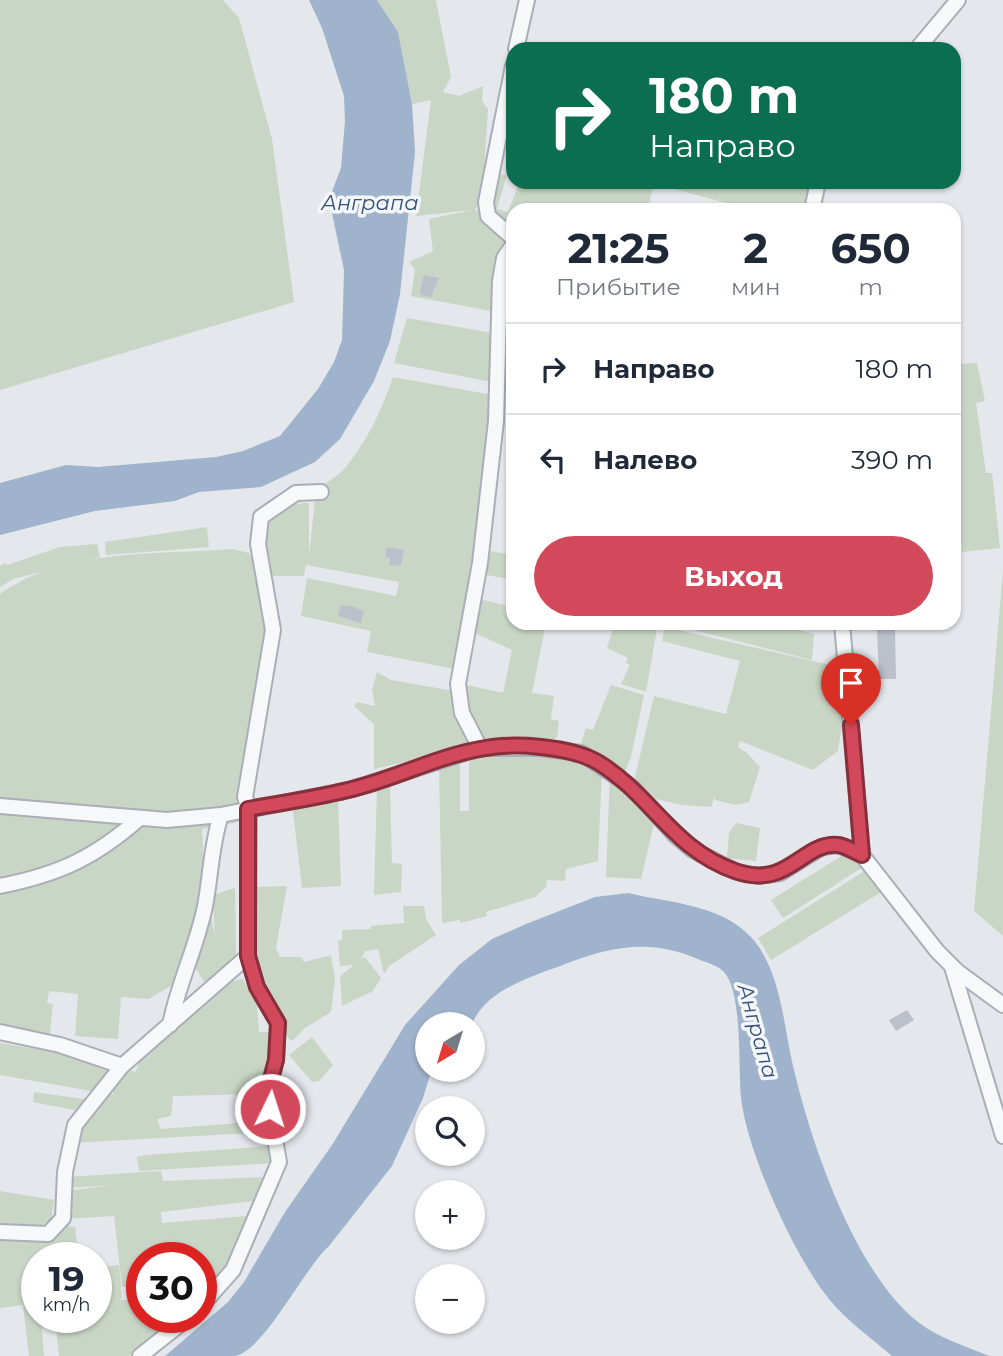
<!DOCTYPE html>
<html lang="ru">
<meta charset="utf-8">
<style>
:root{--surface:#fff;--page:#f2f2f3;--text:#1f2937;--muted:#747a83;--line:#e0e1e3;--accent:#d1495b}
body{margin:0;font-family:Montserrat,sans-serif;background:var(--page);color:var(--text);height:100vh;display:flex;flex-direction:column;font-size:26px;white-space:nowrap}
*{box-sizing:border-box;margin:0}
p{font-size:23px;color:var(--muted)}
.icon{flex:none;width:38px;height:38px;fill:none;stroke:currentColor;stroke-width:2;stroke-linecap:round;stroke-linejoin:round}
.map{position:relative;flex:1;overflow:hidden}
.side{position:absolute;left:506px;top:203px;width:455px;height:427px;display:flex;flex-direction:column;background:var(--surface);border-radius:21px;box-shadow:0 2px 5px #0004}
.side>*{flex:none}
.top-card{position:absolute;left:506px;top:42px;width:455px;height:147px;border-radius:21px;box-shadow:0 2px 5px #0004;background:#0b6e4f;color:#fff;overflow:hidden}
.needle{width:46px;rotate:218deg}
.controls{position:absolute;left:415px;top:1012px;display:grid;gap:14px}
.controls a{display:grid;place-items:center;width:70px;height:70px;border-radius:50%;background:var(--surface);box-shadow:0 2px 5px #0004;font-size:35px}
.speed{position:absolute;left:21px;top:1242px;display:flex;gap:14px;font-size:35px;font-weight:700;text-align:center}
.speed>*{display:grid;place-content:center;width:91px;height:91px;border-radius:50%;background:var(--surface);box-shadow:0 2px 5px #0004;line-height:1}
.speed small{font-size:18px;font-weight:400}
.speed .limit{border:10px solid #d22;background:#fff;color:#111}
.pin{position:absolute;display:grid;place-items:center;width:60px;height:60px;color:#fff;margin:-72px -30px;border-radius:50% 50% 50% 0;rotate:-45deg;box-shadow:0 0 7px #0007}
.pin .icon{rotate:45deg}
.me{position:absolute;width:77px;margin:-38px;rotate:4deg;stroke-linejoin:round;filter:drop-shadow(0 0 5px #0008)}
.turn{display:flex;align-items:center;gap:24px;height:147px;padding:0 28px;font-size:32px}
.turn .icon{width:91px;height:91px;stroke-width:2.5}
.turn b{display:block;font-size:49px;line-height:60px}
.eta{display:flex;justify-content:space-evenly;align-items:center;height:119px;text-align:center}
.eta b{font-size:42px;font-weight:700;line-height:49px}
.primary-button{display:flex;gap:14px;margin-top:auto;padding:14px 28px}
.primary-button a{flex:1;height:80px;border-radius:42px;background:var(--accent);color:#fff;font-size:28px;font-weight:700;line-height:80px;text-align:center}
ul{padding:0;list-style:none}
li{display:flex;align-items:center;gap:21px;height:91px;padding:0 28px;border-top:2px solid var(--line)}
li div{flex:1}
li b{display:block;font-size:26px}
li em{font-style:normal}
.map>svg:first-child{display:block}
.green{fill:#c9d6c5}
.water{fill:#9fb4cc}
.building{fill:#bbc0ca}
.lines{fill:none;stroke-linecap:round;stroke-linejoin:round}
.minor-casing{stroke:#a9aeb7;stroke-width:18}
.minor{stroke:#f7f8fa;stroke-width:14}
.route-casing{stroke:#882f3b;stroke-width:18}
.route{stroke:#d1495b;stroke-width:12}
.labels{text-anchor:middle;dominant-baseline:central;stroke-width:7;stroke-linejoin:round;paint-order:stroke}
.water-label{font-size:21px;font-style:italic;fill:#34527a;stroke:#f4f6f9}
</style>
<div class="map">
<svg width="1003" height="1356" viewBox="0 0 1003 1356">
<rect width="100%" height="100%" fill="#e4e7ec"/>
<path class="green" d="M0 0H223L239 18 272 139 294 302 0 390Z
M377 0H436L451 77 443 92 459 96 483 86 482 101 488 109 482 201 475 209 504 233 496 312 411 296 415 269 409 262 433 251 429 219 472 210 416 216 431 100 412 104 398 32Z
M498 174 507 175 497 209 508 212 518 186 523 182H638L653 187 649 203 670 210H513V235C485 211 491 207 498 174Z
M648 182H811L803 210H752Z
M955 304 960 329 956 330 959 364 977 363 985 401 976 403 986 473H992L1000 548 962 552 960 524H954Z
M407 318 493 333 492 382 394 363Z
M393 377 493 395 479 510 477 553 455 669 367 652 371 631 301 616 307 578 396 596 399 582 306 565 304 576H258L261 519C276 508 291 503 309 503V554L316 493C324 482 337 478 345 468 367 442 382 409 393 377Z
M207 527 209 547 106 555 105 542Z
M97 544 100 557 13 579 0 587V566L5 563 7 565 60 547Z
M232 549 249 553 253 560 266 636 243 821 202 829 205 883 215 937 213 895 235 888 236 955 206 985 194 965 188 975 149 999 121 997 118 1039 75 1036 78 994 49 991 47 1003 53 1004 49 1041 0 1034V594C64 548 157 555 232 549Z
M484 550 513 555V580L482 574Z
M1003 570V936L974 911Z
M479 599 513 607V623H546L532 693 554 696 551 719 559 721 557 737 551 741 486 740C467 730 465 702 462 684L503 693 512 650 475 633Z
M597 623H658L646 692 621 684 630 665 626 663 628 658 607 648 613 629Z
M688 623H772L814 634 812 660 686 628Z
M665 627 839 667 846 699 838 751 813 770 740 741 738 747 747 753 760 767 749 802 735 805 715 800V796L711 807 682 805 656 799 635 777 654 696 726 714 740 661 662 641Z
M377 672 391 680 454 691 469 747 374 769V724L354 706 357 702 375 706 372 690Z
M611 685 644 695 631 757 625 772 603 757 580 747 586 728 593 730Z
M563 752 602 768 598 861 566 869 565 881 547 880 546 887 535 897 486 912 487 916 461 923 460 920 442 923 439 766 460 759V811H469V757L484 753Z
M610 771 624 783 625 796 637 800 655 819 641 879 606 877Z
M390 783 392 863 402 864 401 892 374 895 377 787Z
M338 799 341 886 302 888 292 803Z
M736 823 760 828 756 861 727 858 729 833Z
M851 850 863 867 783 918 771 900Z
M871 867 886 889 771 960 758 938Z
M287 886 276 948 280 957H301L304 962 331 955 335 980 331 1012 305 1028 292 1041 288 1038 283 1020 251 968 249 900H257V887Z
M403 906H424L426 919 436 935 389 966 384 974 378 949 365 951 361 959 365 957 381 978 373 991 342 1006 340 976 354 965 340 966 338 941 342 940V930L371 929V926L404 923Z
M243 979 257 1005 259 1032H269L273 1046 261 1094 173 1096 171 1116 157 1119 161 1129 266 1121 269 1132 71 1143 105 1094H113V1087L122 1068 136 1072 138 1064 130 1062 149 1052 211 993 231 981Z
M312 1037 333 1065 319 1081 312 1082 289 1055Z
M0 1043 82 1057 113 1066 97 1092 0 1075Z
M34 1092 91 1100 79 1111 33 1102Z
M272 1146 273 1163 139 1171 137 1157 146 1155Z
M161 1171 163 1181 266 1177 253 1201 161 1212 162 1223 248 1216 227 1262 213 1285H201V1258H142V1286L122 1287 114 1216 64 1219 66 1191 113 1185 67 1188V1177Z
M0 1191 54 1200 51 1220 37 1228H0Z
M59 1225 75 1227 79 1258H37V1318H41L44 1356H29L23 1305 0 1308V1234Z
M119 1265 122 1298 119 1300 142 1299V1318H178L129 1356H59L55 1318H96V1268Z"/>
<path class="water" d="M309 0H377L398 32 412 104 415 152 400 294 390 341 374 381 340 439 315 462 261 487 199 492 175 501 95 511 0 535V483L66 465 98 467 216 457 243 451 280 436 318 389 334 362 342 340 344 270 329 199 341 168 345 121 344 96 322 28Z
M628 893C670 903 720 904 751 937 779 968 783 1018 791 1057 808 1135 853 1271 918 1322 939 1338 965 1346 989 1356H892C871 1338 847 1321 829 1299 795 1258 746 1150 741 1097 738 1068 743 993 724 972 719 966 708 963 700 960 654 939 614 945 568 963 535 976 487 988 472 1024H427V1069H432L423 1098 392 1166 329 1246C305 1267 263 1352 235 1356 213 1356 187 1356 165 1356L228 1302 244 1282 285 1212 332 1145 405 1025 459 965 492 939 526 924 595 897Z"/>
<path class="building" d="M424 275 439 278 431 297 421 295 420 292Z
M387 547 404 550 401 566 389 565 390 558 385 557Z
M341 605 357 607V609L364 611 361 623 338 616Z
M895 629 896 679H879L877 630Z
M907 1010 914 1020 896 1031 889 1020Z"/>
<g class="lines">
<defs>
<path id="minor" d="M516 49 527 0
M917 49 958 0
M513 66 486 202 488 216 513 238
M812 210 818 182
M842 623 862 855
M480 748 462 713 458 684 480 563 496 421 500 281 504 258 513 245
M0 806 167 820 221 815
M0 886C60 874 94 858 140 818
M952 967 1003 1136
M170 1025C178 983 197 947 205 906 211 875 211 845 221 815L349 790 480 748H538L581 753 633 788 675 835 693 850 737 872 758 876 780 873 822 847 839 845 862 855 937 951 958 972 1003 1005
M0 1032 60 1045 122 1066
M0 1232 48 1234 63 1218 65 1172 75 1125 122 1066 248 956
M201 1306 233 1270 279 1162 267 1094 276 1060 278 1023 257 987 248 956 249 809 245 797 273 630 258 544 261 517 296 493 321 492
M140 1356 188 1318"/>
</defs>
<use href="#minor" class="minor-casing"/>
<use href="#minor" class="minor"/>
</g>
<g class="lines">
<defs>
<path id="route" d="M270 1109 267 1094 276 1060 278 1023 257 987 248 956V809C282 803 315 798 348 790 392 780 435 757 480 749 512 742 571 746 599 763 651 795 674 850 735 871 789 890 801 842 838 845 846 846 855 852 862 855L851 725"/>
</defs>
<use href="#route" class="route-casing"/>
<use href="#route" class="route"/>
</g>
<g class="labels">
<g class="water-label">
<text x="370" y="202">Анграпа</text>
<text transform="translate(758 1031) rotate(74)">Анграпа</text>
</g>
</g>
</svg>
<div class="controls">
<a><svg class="needle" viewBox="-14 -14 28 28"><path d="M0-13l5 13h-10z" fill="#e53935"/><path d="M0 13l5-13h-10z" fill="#747a83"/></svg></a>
<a><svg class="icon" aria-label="search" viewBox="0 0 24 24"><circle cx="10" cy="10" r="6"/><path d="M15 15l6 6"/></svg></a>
<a>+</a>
<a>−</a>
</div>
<div class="speed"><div>19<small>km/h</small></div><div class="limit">30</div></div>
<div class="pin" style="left:851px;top:725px;background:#d93025"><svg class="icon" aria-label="arrive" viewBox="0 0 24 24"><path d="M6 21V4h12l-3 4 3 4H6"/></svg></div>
<svg class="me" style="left:270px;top:1109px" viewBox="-20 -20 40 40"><circle r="17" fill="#d1495b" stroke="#fff" stroke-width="3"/><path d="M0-11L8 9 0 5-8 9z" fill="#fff"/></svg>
<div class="top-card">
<div class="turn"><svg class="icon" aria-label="right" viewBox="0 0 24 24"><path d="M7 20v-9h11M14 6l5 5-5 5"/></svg><div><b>180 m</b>Направо</div></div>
</div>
<section class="side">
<div class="eta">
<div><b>21:25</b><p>Прибытие</p></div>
<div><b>2</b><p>мин</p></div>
<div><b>650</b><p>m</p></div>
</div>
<ul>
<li><svg class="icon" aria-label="right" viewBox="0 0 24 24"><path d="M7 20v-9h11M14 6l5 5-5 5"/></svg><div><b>Направо</b></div><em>180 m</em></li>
<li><svg class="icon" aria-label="left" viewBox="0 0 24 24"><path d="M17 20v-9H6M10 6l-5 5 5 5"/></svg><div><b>Налево</b></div><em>390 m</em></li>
</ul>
<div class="primary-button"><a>Выход</a></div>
</section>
</div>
